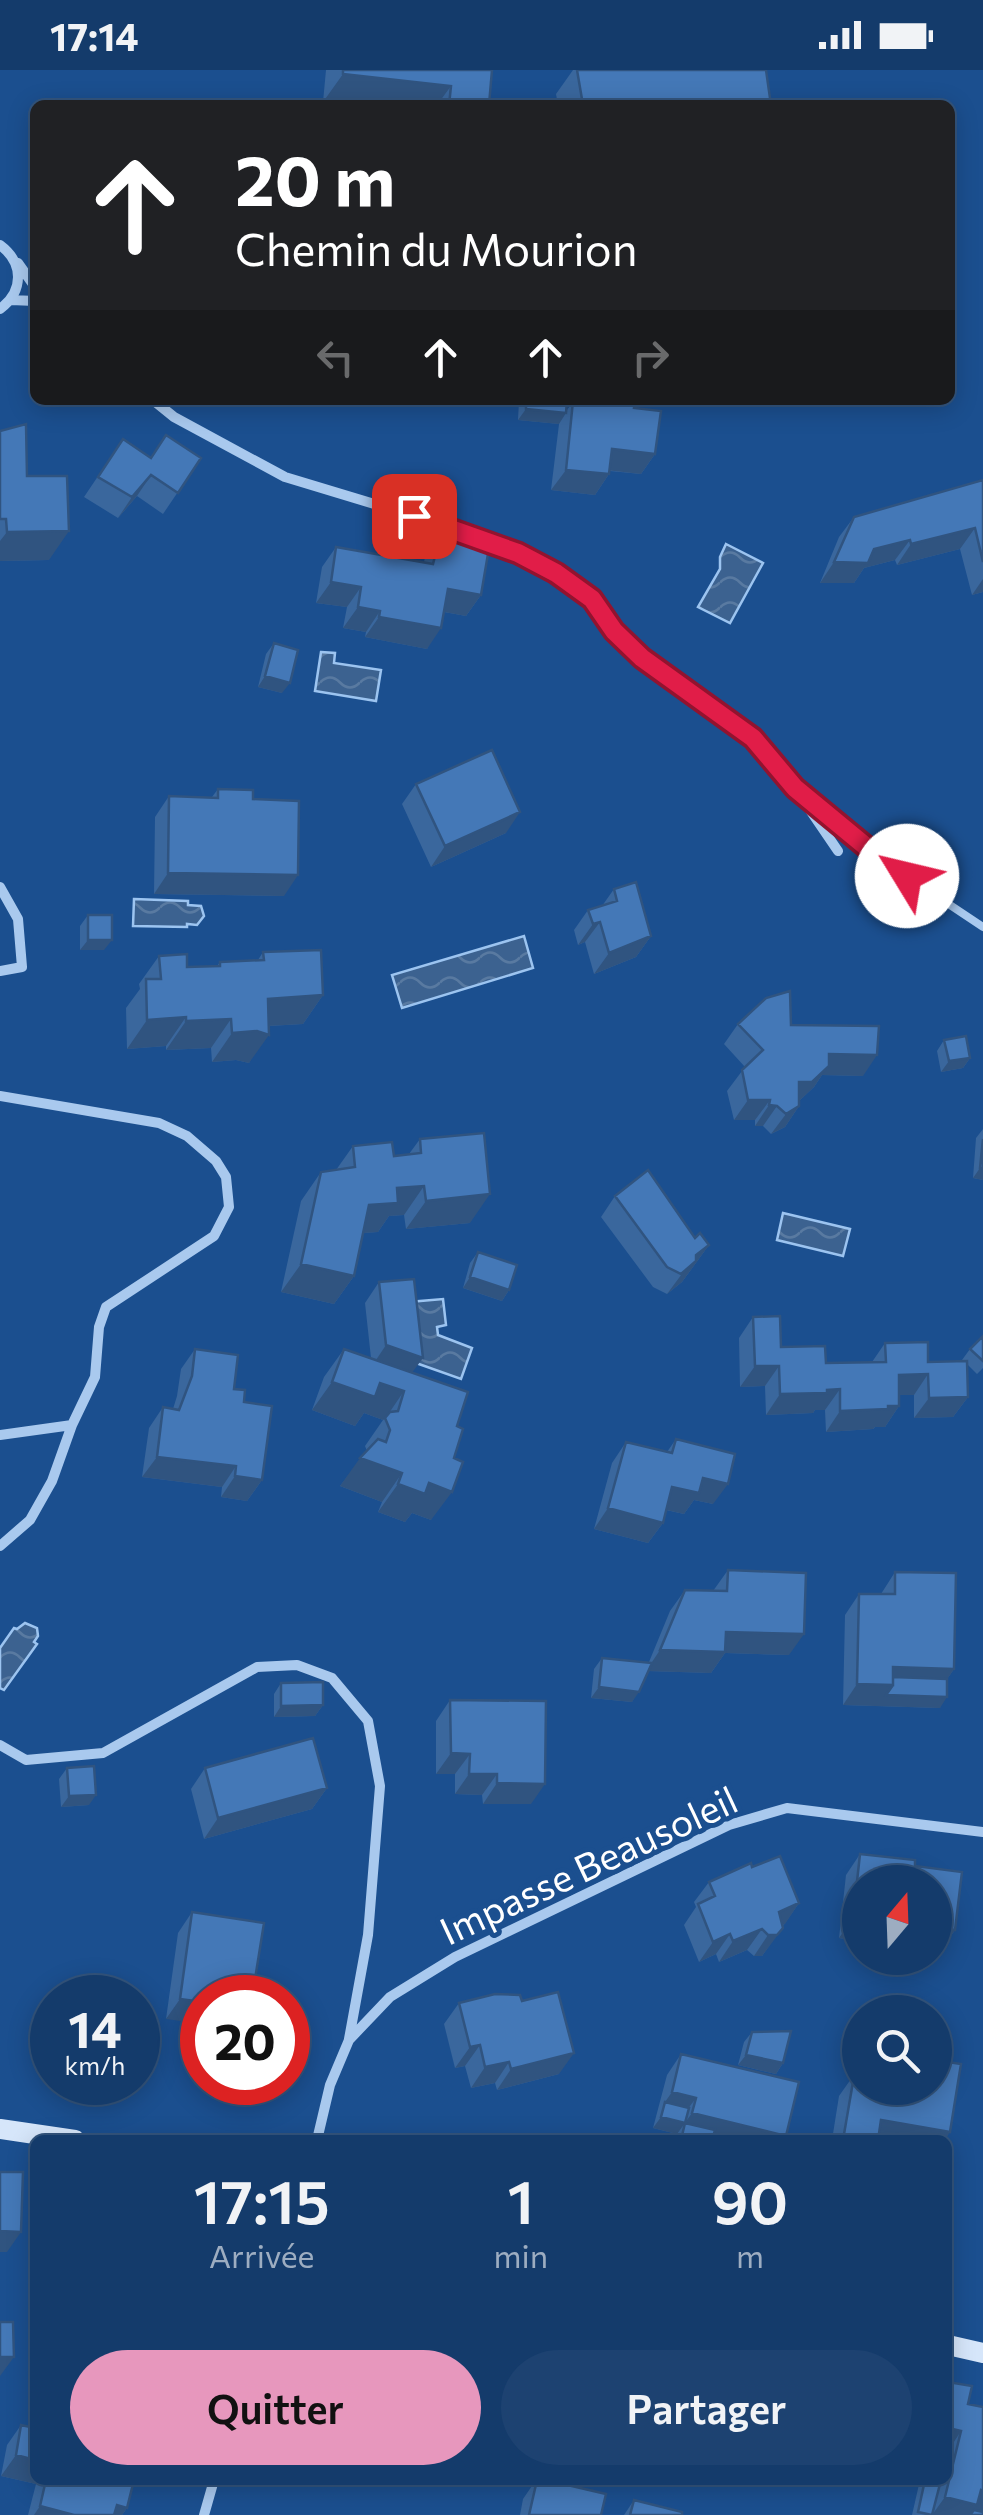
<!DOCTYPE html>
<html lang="fr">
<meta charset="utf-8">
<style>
:root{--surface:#143b6b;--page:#1d4271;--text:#f1f3f6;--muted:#9dadc1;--line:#33557e;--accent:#e797bd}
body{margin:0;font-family:Commissioner,sans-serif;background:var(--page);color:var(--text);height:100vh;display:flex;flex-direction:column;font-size:38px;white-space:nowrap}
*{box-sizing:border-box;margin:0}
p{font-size:32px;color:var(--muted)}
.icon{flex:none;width:55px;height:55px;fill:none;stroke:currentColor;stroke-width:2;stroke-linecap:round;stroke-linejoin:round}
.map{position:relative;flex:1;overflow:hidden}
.details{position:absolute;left:30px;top:2065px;width:922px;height:350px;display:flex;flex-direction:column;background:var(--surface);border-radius:15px;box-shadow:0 5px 25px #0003,0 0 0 2px var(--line)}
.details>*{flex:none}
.hud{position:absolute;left:30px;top:30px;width:925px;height:305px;border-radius:15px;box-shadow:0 5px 25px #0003,0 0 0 2px var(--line);background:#202124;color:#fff;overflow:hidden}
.needle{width:65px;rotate:19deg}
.buttons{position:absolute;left:842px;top:1795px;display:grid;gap:20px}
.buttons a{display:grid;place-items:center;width:110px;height:110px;border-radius:50%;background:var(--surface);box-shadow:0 5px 25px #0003,0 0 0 2px var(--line);font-size:50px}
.speed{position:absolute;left:30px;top:1905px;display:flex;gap:20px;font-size:50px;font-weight:700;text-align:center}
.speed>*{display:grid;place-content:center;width:130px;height:130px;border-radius:50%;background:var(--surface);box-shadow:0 5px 25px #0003,0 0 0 2px var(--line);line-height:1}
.speed small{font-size:25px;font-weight:400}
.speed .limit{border:15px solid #d22;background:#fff;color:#111}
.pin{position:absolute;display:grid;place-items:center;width:85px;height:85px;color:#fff;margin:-42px;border-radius:20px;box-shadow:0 5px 15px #0006}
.me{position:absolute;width:110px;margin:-55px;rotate:306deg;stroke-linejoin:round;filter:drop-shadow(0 0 8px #0008)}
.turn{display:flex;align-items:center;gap:35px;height:210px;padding:0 40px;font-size:45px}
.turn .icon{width:130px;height:130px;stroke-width:2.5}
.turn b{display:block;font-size:70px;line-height:85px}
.lanes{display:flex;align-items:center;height:95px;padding:0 40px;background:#0003;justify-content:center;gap:50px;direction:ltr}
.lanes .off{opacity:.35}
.eta{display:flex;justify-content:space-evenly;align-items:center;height:170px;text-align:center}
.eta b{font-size:60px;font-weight:600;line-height:70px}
.action{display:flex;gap:20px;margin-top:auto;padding:20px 40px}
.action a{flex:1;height:115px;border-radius:60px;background:var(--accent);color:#111;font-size:40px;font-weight:600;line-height:115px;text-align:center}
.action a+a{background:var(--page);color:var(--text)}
.status{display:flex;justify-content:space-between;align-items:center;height:70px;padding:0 50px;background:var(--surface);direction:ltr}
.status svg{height:28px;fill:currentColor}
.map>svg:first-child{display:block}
.water{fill:url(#water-waves);stroke:#9cc4f0;stroke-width:2.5}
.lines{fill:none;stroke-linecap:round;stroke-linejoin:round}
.lane{stroke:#a9c9ee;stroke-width:8}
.street{stroke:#a9c9ee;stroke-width:10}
.secondary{stroke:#d6e6fa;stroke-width:20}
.wall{fill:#3a679d}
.shaded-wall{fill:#305480}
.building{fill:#4478b7;stroke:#305480;stroke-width:2.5}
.route-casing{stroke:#92132f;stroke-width:25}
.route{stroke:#e11d48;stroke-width:18}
.labels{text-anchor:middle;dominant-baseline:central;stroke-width:10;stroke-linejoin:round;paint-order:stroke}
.street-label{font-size:38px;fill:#fff;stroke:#1b4f8f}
</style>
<div class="status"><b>17:14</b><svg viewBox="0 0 49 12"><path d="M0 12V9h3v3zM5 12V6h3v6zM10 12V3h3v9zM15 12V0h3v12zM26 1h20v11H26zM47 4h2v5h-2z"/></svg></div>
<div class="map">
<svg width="983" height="2445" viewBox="0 0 983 2445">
<defs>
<pattern id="water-waves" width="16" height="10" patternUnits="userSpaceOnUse" patternTransform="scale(2.5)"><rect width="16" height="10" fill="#3c6290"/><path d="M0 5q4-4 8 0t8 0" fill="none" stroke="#597aa1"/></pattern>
</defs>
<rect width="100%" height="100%" fill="#1b4f8f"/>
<path class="water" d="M726 474 763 493 730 553 698 537 720 499V487Z
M321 582 335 583 334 593 381 600 376 631 315 621Z
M134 829 188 831V835L201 836 204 846 197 855 187 854V857L133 856Z
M524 866 533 898 402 938 392 905Z
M783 1143 850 1159 843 1186 777 1170Z
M443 1229 446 1255 437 1257 438 1265 472 1278 461 1309 416 1293 409 1232Z
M25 1553 37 1558 38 1566 34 1572 37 1574 4 1620 0 1618V1578L14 1558 17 1559Z"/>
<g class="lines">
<path class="lane" d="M802 724 881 789 983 857"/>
<path class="street" d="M0 175C24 193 24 221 0 239
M18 193 35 217
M11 230 35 231
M153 330 174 347 285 407 414 446 518 483 556 503 592 529 614 561 642 587 753 668 795 718 838 781
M0 817 18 849 22 897 0 901
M0 1026 159 1053 187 1066 216 1091 226 1107 229 1137 214 1166 106 1237 99 1257 95 1307 72 1355 52 1411 30 1450 0 1476
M0 1365 72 1355
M0 1675 26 1690 103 1683 257 1597 297 1595 332 1608 368 1651 380 1716 368 1865 349 1969
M317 2070 330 2015 349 1970 390 1927 455 1887 729 1755 787 1738 983 1762
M204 2445 214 2410"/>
<path class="secondary" d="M0 2059 75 2070
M948 2275 983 2283"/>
</g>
<path class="wall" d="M326 0H492L489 35H346L323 32Z
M573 0H766L771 35H558L556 24Z
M519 330H567L566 341 575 330H635L634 338 655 384 641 404 610 401 609 404 595 425 551 420 559 354 518 350Z
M0 361 27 406 49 490 0 491Z
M123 369 150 388H201L163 444 137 426 118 448 84 427Z
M983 410V522L972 525 960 479 897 495 895 490 864 498 854 513H820L839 467 854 447Z
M441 462 481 525 466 546 444 542 427 579 365 567 366 562 343 558 347 537 316 533 322 497 336 477 424 492 426 482Z
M274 573 282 623 258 617 266 584Z
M416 714 506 763 431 797 402 734Z
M218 719 253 729 284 826 154 824 155 747 169 726 212 727Z
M614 819 651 866 636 887 594 904 585 872 578 875 574 860 588 840 602 836Z
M88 845 104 880H80V856Z
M263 882 323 925 303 954 269 956 249 993 236 990 212 992 211 978 166 980V976L127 979 126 938 140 919 139 914 159 886 187 897 217 896 220 892 258 890Z
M738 954 791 955 863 1006 822 1005 814 1017 799 1031V1036L785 1057 771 1064 763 1056H755V1050H734L727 1021 745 997 724 974Z
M944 970 970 988 963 998 941 1002 937 981Z
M983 1059V1110L973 1108 976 1068Z
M420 1069 470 1153 406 1159 404 1145 389 1146 378 1162 363 1163 354 1206 334 1234 281 1222 301 1131 321 1102 336 1100 353 1076 394 1086 409 1084Z
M615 1126 709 1175 682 1212 667 1224 653 1217 601 1147Z
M478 1182 509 1220 502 1231 463 1218 470 1193Z
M379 1212 412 1303 457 1356 431 1450 412 1443 405 1452 378 1442 382 1432 340 1416 367 1381 365 1376 383 1350 364 1343 355 1356 312 1340 324 1307 344 1279 371 1288 365 1233Z
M753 1247 781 1277 826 1293 872 1292 885 1273 928 1292 963 1291 962 1290 970 1279 983 1266V1298L977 1304 967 1294 968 1327 953 1347 914 1348V1325H899V1336L885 1357H875L873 1359 826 1362 825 1340H815L813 1343 766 1345 765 1316 740 1317 739 1268Z
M195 1279 234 1319 244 1332 262 1410 247 1431 221 1427 222 1417 142 1407 149 1358 163 1337 173 1339 177 1326 181 1299Z
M676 1369 713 1434 694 1430 684 1444 666 1440 663 1453 648 1473 594 1459 612 1393 626 1372 667 1382Z
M728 1500 789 1585 725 1583 711 1603 648 1601 632 1632 591 1628 594 1599 602 1588 649 1592 670 1541 685 1520 713 1521Z
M895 1502 954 1599 947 1609 940 1638 843 1635 845 1545 859 1524H881Z
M281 1613 323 1635 315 1646 274 1647V1624Z
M450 1630 531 1734H483L482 1725 455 1724V1704H436V1651Z
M67 1698 89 1735 61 1737 59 1709Z
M205 1698 327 1718 312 1739 204 1769 191 1719Z
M860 1784 915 1796 955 1860 941 1880 860 1812V1871L839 1868 846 1805Z
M752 1797 799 1833 762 1886H754L747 1880 719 1892 716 1884 699 1892 684 1855 696 1837 694 1832 709 1812Z
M192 1842 264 1853 166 1949 178 1863Z
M522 1931 559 2004 497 2020 495 2013 471 2018 465 1996 455 1998 444 1954 459 1933Z
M752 1962 783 1993 776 2004 738 1995 744 1972Z
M681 1984 786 2066 784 2070H676L677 2064 653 2058 667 2005Z
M860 1989V2018L945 2070H832L839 2026 851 2009 853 1999Z
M948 2312 968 2334 983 2445H912L920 2410H948Z
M21 2355 35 2410H134L127 2438 122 2445H28L36 2414 1 2406 7 2375Z
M536 2410H546L601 2445H520L523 2429Z
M634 2430 682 2445H624Z"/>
<path class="shaded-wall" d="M343 4 451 16 437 35H346L323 32Z
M526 339 566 343 559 354 518 350Z
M612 379 655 384 641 404 597 399Z
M566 400 609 404 595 425 551 420Z
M151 405 137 426 118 448 132 427Z
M975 458 960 479 897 495 911 474Z
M69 461 49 490 0 491V471L7 462Z
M910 470 895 490 864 498 854 513H820L834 492 874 479Z
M983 509V522L972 525Z
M331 512 361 517 347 537 316 533Z
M448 519 481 525 466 546 434 540Z
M358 537 380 541 366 562 343 558Z
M379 547 441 558 427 579 365 567Z
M265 606 290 613 282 623 258 617Z
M520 742 506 763 431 797 445 776Z
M168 803 298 805 284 826 154 824Z
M600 852 585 872 578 875 593 854Z
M651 866 636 887 594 904 609 883Z
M88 870H112L104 880H80Z
M323 925 303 954 248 957 268 929Z
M186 947 166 976 127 979 147 950Z
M231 949 211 978 166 980 186 951Z
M257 961 269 965 249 993 236 990 212 992 232 963Z
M829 984 877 985 863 1006 822 1005 814 1017 797 1033 799 1012Z
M970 988 963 998 941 1002 949 991Z
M748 1030H770L755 1050H734Z
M769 1035 777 1036 763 1056H755Z
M799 1036 785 1057 771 1064 786 1044Z
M980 1098H983V1110L973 1108Z
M424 1116 404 1145 389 1146 378 1162 349 1164 369 1135 397 1118Z
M490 1124 470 1153 406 1159 426 1131Z
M709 1175 682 1212 667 1224 696 1185Z
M301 1194 354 1206 334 1234 281 1222Z
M470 1207 509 1220 502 1231 463 1218Z
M386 1275 423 1288 408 1308 372 1296Z
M755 1296H779L765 1316 740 1317Z
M928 1304 914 1325H885L899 1305Z
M332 1312 380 1313 404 1321 385 1349 383 1350 364 1343 355 1356 312 1340Z
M840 1319 825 1340H815L813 1343 766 1345 780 1324Z
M968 1327 953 1347 914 1348 929 1328Z
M888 1336H899L885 1357H875L873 1359 826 1362 840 1341Z
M157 1387 236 1396 222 1417 142 1407Z
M360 1388 402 1403 382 1432 340 1416Z
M235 1406 262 1410 247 1431 221 1427Z
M703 1408 728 1414 713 1434 694 1430 684 1444 658 1438 672 1417Z
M429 1413 452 1422 431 1450 412 1443 405 1452 378 1442 398 1414Z
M608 1438 663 1453 648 1473 594 1459Z
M726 1562 804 1564 789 1585 725 1583 711 1603 646 1601 660 1580Z
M893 1597 954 1599 940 1620 947 1627 940 1638 843 1635 857 1614Z
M599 1617 639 1622 632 1632 591 1628Z
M323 1635 315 1646 274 1647 281 1636Z
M451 1683 470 1684 455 1704H436Z
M469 1704H497L482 1725 455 1724Z
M497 1713 545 1714 531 1734H483Z
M327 1718 312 1739 204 1769 218 1748Z
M96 1725 89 1735 61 1737 69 1726Z
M799 1833 785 1854 765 1862 779 1842Z
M853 1848 860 1849V1871L839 1868Z
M935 1857 955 1860 941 1880H935Z
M783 1858 762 1886H754L768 1865Z
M762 1859 747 1880 719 1892 733 1871Z
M730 1864 716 1884 699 1892 713 1872Z
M180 1929 202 1932V1954L166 1949Z
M480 1975 465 1996 455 1998 470 1977Z
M574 1983 559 2004 497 2020 511 1999Z
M746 1985 783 1993 776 2004 738 1995Z
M509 1992 495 2013 471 2018 485 1997Z
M672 2022 696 2028 681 2048 665 2032Z
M692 2043 786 2066 784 2070H702L685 2053 677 2064Z
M661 2047 685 2053 677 2064 653 2058Z
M881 2050 950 2062 945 2070H867Z
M0 2161 21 2162 7 2182H0Z
M0 2287H14L0 2306Z
M948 2358 961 2361 948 2381Z
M16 2385 35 2390V2410H39L36 2414 1 2406Z
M981 2420 983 2421V2445H932L945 2427Z
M117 2435 127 2438 122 2445H110Z
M40 2436 74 2445H34Z"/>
<path class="building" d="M343 0H492L489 35H449L451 16 343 4Z
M577 0H766L771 35H583Z
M526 330H567L566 343 526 339Z
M586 330H635L634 338 661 341 655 384 612 379 609 404 566 400 573 331 586 332Z
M26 354 27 406H67L69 461 7 462 6 449H0V361Z
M166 365 201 388 178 423 151 405 132 427 98 407 123 369 151 388Z
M983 410V492L975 458 911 474 910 470 874 479 868 493 834 492 854 447Z
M441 462 489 478 481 525 448 519 441 558 379 547 380 541 358 537 361 517 331 512 336 477 433 494Z
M274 573 298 580 290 613 265 606Z
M492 680 520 742 445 776 416 714Z
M218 719 253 720V729L299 731 298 805 168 803 169 726 218 728Z
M636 812 651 866 609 883 600 852 593 854 588 840 617 831 614 819Z
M88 845H112V870H88Z
M321 880 323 925 268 929 269 965 257 961 232 963 231 949 186 951V947L147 950 146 909H161L159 886 187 884V897L220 896V892L264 890 263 882Z
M790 921 791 955 879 956 877 985 829 984V996L812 1012H799V1036L786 1044 777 1036 769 1035 770 1030H748L742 1000 763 980 738 954 766 928Z
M966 966 970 988 949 991 944 970Z
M484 1063 490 1124 426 1131 424 1116 397 1118 398 1133 369 1135 354 1206 301 1194 321 1102 355 1097 353 1076 392 1072 394 1086 421 1083 420 1069Z
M983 1069V1098H980Z
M648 1100 695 1168 700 1163 709 1175 696 1185V1191L681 1204 667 1197 615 1126Z
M478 1182 517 1195 509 1220 470 1207Z
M414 1209 423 1288 386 1275 379 1212Z
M780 1246 781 1277 825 1276 826 1293 886 1292 885 1273 928 1272V1292L967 1291 968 1327 929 1328 928 1304 899 1305V1336H888V1339L840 1341V1319L827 1320V1323L780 1324 779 1296H755L753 1247Z
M983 1266V1291L970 1279Z
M195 1279 238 1285 234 1319 245 1320 244 1332 272 1336 262 1410 235 1406 236 1396 157 1387 163 1337 179 1340 192 1306Z
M344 1279 468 1322 457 1356 463 1359 454 1388 463 1392 452 1422 429 1413 425 1424 398 1414 402 1403 360 1388 378 1369 386 1372 390 1360 385 1348 390 1342 398 1341 404 1321 380 1313 375 1327 332 1312Z
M676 1369 735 1384 728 1414 703 1408 699 1423 672 1417 663 1453 608 1438 626 1372 672 1383Z
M728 1500 806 1503 804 1564 726 1562 725 1582 660 1580 685 1520 727 1521Z
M895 1502 956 1503 954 1599 893 1597V1615L857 1614 859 1524H895Z
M602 1588 652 1593 639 1622 599 1617Z
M893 1607 947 1609V1627L886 1625 893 1615Z
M323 1612V1635L281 1636V1613Z
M450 1630 546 1631 545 1714 497 1713V1704H469L470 1684 451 1683Z
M313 1668 327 1718 218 1748 205 1698Z
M94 1696 96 1725 69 1726 67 1698Z
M860 1784 915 1790V1796L962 1802 955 1860 935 1857V1812H860V1849L853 1848Z
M780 1786 799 1833 779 1842 783 1858 777 1865H768L762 1859 733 1871 730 1864 713 1872 698 1834 715 1826 709 1812 751 1793 752 1797Z
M192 1842 264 1853 252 1928H202V1932L180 1929Z
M558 1922 574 1983 511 1999 509 1992 485 1997 480 1975 470 1977 459 1933 495 1924 520 1925 522 1931Z
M791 1961 783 1993 746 1985 752 1962Z
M681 1984 799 2012 786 2066 692 2043 696 2028 672 2022Z
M935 1990 961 1994 950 2062 881 2050 878 2070H843L854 2006 860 2007V2018H935Z
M665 2032 689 2038 685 2053 661 2047Z
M685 2053 715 2060 712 2070H681Z
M0 2102H23L21 2162 0 2161Z
M0 2252H13L14 2287H0Z
M948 2312 972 2316 968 2334 983 2337V2421L981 2420 977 2435 945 2427 961 2361 948 2358Z
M21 2355 35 2358V2390L16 2385Z
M46 2410H134L127 2438 117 2435 114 2445H74L40 2436Z
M537 2410H546L606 2424 601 2445H529Z
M925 2410H941L932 2445 918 2442Z
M634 2430 682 2442V2445H630Z
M974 2440 983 2442V2445H970Z"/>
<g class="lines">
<defs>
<path id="route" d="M414 446 518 483 556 503 592 529 614 561 642 588 753 668 795 718 881 789 907 806"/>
</defs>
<use href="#route" class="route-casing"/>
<use href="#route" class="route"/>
</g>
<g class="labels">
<g class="street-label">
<text transform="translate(588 1794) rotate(-25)">Impasse Beausoleil</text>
</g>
</g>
</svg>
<div class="buttons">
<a><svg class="needle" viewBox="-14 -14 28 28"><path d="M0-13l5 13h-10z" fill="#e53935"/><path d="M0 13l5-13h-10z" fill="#9dadc1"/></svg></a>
<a><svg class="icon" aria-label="search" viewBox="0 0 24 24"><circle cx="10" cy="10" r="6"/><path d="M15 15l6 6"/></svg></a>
</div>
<div class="speed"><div>14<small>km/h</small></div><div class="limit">20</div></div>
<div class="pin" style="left:414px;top:446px;background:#d93025"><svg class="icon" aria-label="arrive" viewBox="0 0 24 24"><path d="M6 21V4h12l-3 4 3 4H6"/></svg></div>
<svg class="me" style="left:907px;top:806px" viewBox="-20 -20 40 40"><circle r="19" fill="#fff"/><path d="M0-13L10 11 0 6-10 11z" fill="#e11d48"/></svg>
<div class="hud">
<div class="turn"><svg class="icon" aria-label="ahead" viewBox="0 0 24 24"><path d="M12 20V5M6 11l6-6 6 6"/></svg><div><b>20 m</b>Chemin du Mourion</div></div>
<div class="lanes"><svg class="icon off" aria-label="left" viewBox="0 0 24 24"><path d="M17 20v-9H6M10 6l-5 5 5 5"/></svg><svg class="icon" aria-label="ahead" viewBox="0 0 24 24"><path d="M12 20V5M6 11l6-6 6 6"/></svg><svg class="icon" aria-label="ahead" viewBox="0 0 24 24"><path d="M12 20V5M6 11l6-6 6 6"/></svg><svg class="icon off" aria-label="right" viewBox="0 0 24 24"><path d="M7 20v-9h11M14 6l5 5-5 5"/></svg></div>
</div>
<section class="details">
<div class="eta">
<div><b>17:15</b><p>Arrivée</p></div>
<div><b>1</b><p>min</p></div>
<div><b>90</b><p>m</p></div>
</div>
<div class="action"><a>Quitter</a><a>Partager</a></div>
</section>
</div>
